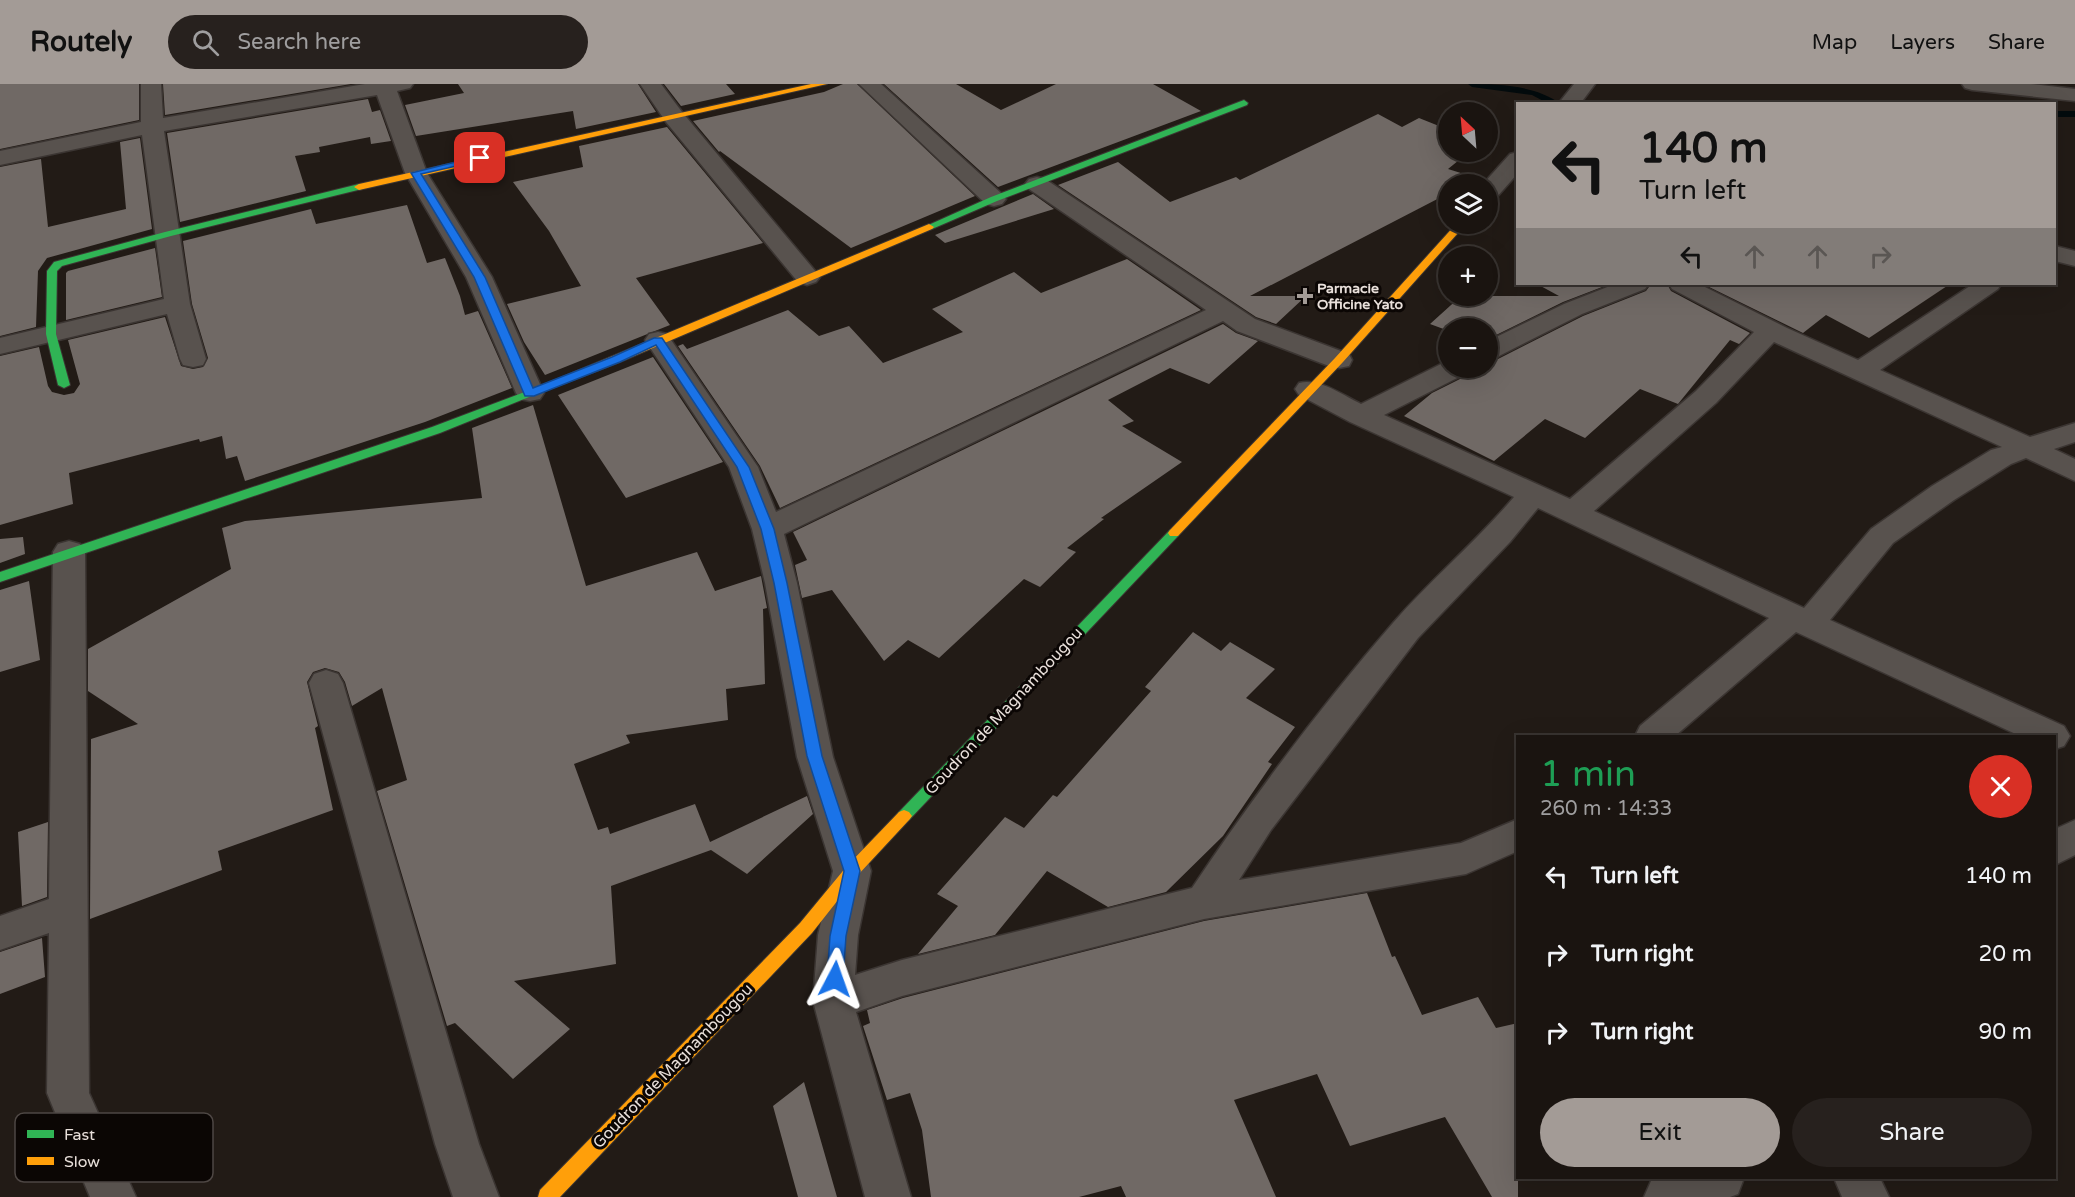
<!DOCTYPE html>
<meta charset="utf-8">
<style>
:root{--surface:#1a1410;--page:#27211e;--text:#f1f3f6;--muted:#9f9e9f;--line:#383330;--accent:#a39b96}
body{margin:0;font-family:"Varela Round",sans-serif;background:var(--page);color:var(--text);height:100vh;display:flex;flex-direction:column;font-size:22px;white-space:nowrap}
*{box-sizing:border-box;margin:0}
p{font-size:20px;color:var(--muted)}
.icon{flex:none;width:33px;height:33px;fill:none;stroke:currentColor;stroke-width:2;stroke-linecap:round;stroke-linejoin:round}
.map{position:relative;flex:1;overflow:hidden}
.side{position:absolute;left:1516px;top:651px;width:540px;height:444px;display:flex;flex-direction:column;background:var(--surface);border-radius:0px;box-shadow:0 6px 24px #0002,0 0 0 2px var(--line)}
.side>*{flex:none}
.top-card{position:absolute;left:1516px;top:18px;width:540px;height:183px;border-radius:0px;box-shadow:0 6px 24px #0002,0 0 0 2px var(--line);background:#a39b96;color:#111;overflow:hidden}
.needle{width:39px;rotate:334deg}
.fabs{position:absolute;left:1438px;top:18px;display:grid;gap:12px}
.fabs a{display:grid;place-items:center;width:60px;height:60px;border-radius:50%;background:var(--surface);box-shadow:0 6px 24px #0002,0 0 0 2px var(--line);font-size:30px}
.pin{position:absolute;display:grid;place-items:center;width:51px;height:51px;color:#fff;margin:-26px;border-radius:12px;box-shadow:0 3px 9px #0006}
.me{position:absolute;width:66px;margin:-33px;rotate:4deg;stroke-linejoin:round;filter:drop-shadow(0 0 4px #0008)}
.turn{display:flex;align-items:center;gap:21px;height:126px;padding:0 24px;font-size:27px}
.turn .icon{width:78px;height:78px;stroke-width:2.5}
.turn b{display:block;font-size:42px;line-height:51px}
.lanes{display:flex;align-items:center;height:57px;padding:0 24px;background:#0003;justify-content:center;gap:30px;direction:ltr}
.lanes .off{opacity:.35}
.round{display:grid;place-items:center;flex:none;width:63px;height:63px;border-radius:32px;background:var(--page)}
.headline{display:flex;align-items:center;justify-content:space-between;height:102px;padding:0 24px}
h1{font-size:36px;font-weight:600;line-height:45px;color:#1e9e55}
.button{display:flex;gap:12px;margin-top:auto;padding:12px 24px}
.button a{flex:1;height:69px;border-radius:36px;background:var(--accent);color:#111;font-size:24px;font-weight:600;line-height:69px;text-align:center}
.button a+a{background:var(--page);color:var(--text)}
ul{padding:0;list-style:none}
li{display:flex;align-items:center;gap:18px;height:78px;padding:0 24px}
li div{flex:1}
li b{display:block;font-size:22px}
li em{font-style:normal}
header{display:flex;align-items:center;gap:36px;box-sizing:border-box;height:84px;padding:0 30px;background:var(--accent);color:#111}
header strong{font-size:28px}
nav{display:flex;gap:33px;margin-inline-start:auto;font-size:21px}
.search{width:420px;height:54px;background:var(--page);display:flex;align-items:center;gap:15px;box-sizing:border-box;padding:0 21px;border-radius:33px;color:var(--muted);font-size:22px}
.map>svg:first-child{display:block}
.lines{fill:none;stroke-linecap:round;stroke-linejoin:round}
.stream{fill:#030b0d;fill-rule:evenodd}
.building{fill:#706965}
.street-casing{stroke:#3b3532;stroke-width:3}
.fast-casing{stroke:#3b3532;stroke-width:2}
.slow-casing{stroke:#3b3532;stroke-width:2}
.street{fill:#58524e;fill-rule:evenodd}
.fast{fill:#30b455;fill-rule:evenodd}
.slow{fill:#ff9f0a;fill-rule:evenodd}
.route{fill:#1a73e8;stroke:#114b97;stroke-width:1.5}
.poi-dot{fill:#a39b96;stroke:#0b0604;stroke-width:2}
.labels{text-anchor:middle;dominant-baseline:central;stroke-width:6;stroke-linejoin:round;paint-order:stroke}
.far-poi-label{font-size:14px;font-weight:bold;fill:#e9e0db;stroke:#0b0604;text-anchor:start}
.street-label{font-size:16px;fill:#e9e0db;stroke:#0b0604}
.key{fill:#0b0604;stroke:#4e4744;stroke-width:1.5}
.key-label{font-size:16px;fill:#e9e0db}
</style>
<header>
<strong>Routely</strong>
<div class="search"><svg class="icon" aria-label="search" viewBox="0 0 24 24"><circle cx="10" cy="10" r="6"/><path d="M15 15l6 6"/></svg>Search here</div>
<nav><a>Map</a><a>Layers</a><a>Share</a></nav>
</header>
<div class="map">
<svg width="2075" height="1113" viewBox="0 0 2075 1113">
<rect width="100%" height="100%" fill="#221b16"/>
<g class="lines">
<path class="stream" d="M1468 0C1498 0 1535 1 1561 20H1549L1532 11 1472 3Z
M2055 27H2075V33H2055Z"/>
</g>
<path class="building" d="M0 0H139V36L0 65Z
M163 0H351L165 31Z
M458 0H638L656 28 576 45 573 27 416 52 405 21 464 9Z
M664 0H726L735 10 681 22Z
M843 0H857L975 112 851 164 720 67 719 68 693 37 824 8Z
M884 0H956L1001 26 1056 0H1153L1201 27 998 103Z
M368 15 372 28 380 26 391 57 371 60 370 53 319 63 320 68 295 72 306 107 180 138 167 49Z
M1378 30 1402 43 1419 34 1449 46V68H1469L1448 85 1477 94 1465 100H1449V109L1250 212H1306L1276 240 1256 233 1058 101 1118 78 1170 118 1236 93 1240 96Z
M667 43 763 159 636 194 670 241 545 291 524 258 507 220 581 202 549 147 513 98 583 83 579 62Z
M140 54 152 145 47 174 38 187 36 243 0 252V83L41 75 48 143 126 125 120 58Z
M1033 110 1054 125 945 159 935 151Z
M407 121 427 179 445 174 460 212 465 231 478 227 512 304 425 338 245 397 237 372 226 375 222 352 200 358 199 355 69 389 73 420 0 441V272L39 263 48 302 52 308 64 311 74 309 80 300 68 256 165 233 181 282 193 285 203 283 208 274 192 220 183 157 311 125 316 140Z
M155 164 162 213 66 236V189L68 187Z
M1127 175 1201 226 780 424 760 382 678 262 683 260 687 265 788 226 819 252 849 242 883 279 963 248 932 225 1014 188 1041 209Z
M1537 200H1610L1563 218 1488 255V244H1449V247L1430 240 1461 212H1559Z
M1651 200H1667L1671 207 1750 249 1739 260 1730 256 1678 320 1640 305 1585 354 1545 335 1494 377 1404 332 1432 309 1466 292 1470 284H1488V277L1498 275 1583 232 1646 207Z
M1703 200H1950L1869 254 1826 231 1803 249Z
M1223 240 1236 249 1258 257 1209 300 1170 284 1108 316 1134 337 1122 342 1182 378 1101 434 1104 435 1067 464 1076 468 1040 503 1024 495 939 574 908 556 884 577 832 506 802 514 795 481 807 476 793 448Z
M653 273 723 378 626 414 558 311Z
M533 321 586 502 697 468 715 507 761 492 767 524 763 525 765 600 726 605 728 636 626 651 630 659 574 680 598 746 608 743 610 750 695 720 710 758 807 712 813 730 747 790 711 766 611 802 616 880 514 897 570 945 513 995 455 939 447 942 377 707 407 696 382 604 352 622 345 598 339 588 325 584 313 588 307 598 318 642 315 644 333 726 218 767 222 786 90 835 91 655 138 640 88 607V565L231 485 222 444 245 437 482 414 472 344Z
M23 453 25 470 0 479V455Z
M29 497 40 576 0 588V506Z
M1193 548 1221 567 1230 558 1275 585 1246 614 1295 643 1268 678 1272 680 1223 752 1166 808 1108 823 1047 787 995 851 918 870 958 822 937 810 1005 733 1024 744 1053 711 1057 713 1151 607 1145 603Z
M48 738 47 813 22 822 18 748Z
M1367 809 1392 873 1395 872 1422 931 1478 913 1496 944 1518 939V1113H1492L1445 1033 1350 1062 1317 990 1234 1016 1276 1113H1126L1121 1102 1079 1113H931L922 1046 910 1009 887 1016 863 942 870 939 867 926 903 914 1204 837Z
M42 854 45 893 0 910V868Z
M804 998 837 1113H798L773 1022Z"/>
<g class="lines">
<defs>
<path id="street" d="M141 0H161L163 34 365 0H413L410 4 397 7 427 89 492 193 544 309 540 315 530 317 520 315 516 309 466 193 405 89 377 11 164 47 190 220 206 275 203 281 193 283 183 281 180 275 167 230 0 270V254L164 215 142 51 0 81V67L141 38Z
M640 0H661L682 28 816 188 820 193 816 198 807 201 798 198 666 38Z
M859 0H881L1002 110 1006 115 1002 120 994 122 986 120Z
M1574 0H1595L1580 20H1558Z
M1962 0H2031L2075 5V17L1972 6 1965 4Z
M1518 68V89L1496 114 1488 116V100H1483L1510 70Z
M1037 93 1045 95 1255 235 1349 270 1352 276 1349 282 1339 284 1329 282 1237 247 1223 237 784 450 797 499 833 673 871 787 858 851 855 891 902 876 1192 804C1253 713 1321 622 1393 539 1431 495 1476 458 1514 413L1350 338 1299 311 1295 305 1299 299C1320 294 1342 311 1361 320L1445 278 1449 277V284H1468L1465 290 1384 331 1570 415 1696 307 1754 248 1672 205 1669 200H1699L1787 244 1858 276 1973 200H2001L1998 205 1880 286 2030 353 2075 339V358L2054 365 2075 375V397L2026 374 2011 380 1954 416 1893 459 1830 536 2064 642 2070 652 2064 662 2055 665V652H2020L1796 548 1675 652H1635L1640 642 1769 534 1538 424 1510 458 1418 554 1271 746 1239 796 1461 759 1518 735V767L1466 790 1204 835 902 912 856 928 911 1113H865L813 917 818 851 833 787 797 673 765 499 752 445 729 383 645 256 649 250 658 248 667 250 758 383 776 428 1206 226 1029 105 1025 100 1029 95ZM1774 258 2002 363 1991 366 1932 402 1871 445 1804 524 1594 427 1716 319Z
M2055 162 2075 167V182L2055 177Z
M1615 200H1649L1645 205 1582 230 1497 273 1488 275V257L1564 220Z
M69 457 80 460 85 468 89 1009 136 1113H90L47 1009 49 849 0 866V832L49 815 53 468 58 460Z
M326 586 338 590 343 599 479 1060 499 1113H453L435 1060 309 599 314 590Z
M2075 736V771L2055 781V745Z
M1660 1094H1744L1738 1110 1730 1113H1644L1651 1097Z
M1834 1094H1880L1889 1113H1842Z"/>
<path id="fast" d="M1244 16 1248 19 1247 21 997 117 932 145 924 143 991 113Z
M359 100 364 103 362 105 171 152 62 182 57 187 56 250 70 301 64 304 58 301 46 250 47 187 54 178 165 148Z
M530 306 536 309 534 311 440 349 0 498V488L432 343Z
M1174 445 1178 446 1180 449 1178 452 909 736 904 738 899 736 896 732 899 728 1170 446Z"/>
<path id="slow" d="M811 0H827L359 106 354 103 359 100Z
M929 140 934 143 932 145 620 278 534 311 530 312 524 309Z
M1456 140H1466L1343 278 1178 452H1170L1168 449 1170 446 1335 274Z
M904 726 909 728 912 732 909 736 857 792 812 849 560 1113H538L540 1106 800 839 847 782 899 728Z"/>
</defs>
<use href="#street" class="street-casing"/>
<use href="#fast" class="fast-casing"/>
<use href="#slow" class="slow-casing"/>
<use href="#street" class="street"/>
<use href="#fast" class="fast"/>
<use href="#slow" class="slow"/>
</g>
<path class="route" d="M480 72H483V76L421 90 485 193 533 304 612 273 654 254H662L749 383 774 445 787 499 822 672 860 787 846 852 843 895 841 900 835 902 829 900 827 895 830 852 844 787 807 672 774 499 761 445 737 383 656 261 620 278 534 312H525L474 193 411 89Z"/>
<path class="poi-dot" d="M1302 203h6v6h6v6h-6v6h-6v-6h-6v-6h6z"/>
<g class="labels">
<g class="far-poi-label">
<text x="1317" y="204">Parmacie<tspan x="1317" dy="16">Officine Yato</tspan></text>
</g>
<g class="street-label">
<text transform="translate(1004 627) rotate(-47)">Goudron de Magnambougou</text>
<text transform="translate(673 982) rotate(-46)">Goudron de Magnambougou</text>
</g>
</g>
<rect x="15" y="1029" width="198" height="69" rx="9" class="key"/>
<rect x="27" y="1046" width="27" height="8" fill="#30b455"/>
<rect x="27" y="1073" width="27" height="8" fill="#ff9f0a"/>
<g class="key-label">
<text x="64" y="1056">Fast</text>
<text x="64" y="1083">Slow</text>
</g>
</svg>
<div class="fabs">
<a><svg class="needle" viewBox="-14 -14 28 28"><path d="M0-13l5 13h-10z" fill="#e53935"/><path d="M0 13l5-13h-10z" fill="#9f9e9f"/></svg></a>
<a><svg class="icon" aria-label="layers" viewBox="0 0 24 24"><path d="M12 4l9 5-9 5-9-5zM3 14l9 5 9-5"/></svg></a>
<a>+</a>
<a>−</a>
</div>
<div class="pin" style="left:480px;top:74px;background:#d93025"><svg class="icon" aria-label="arrive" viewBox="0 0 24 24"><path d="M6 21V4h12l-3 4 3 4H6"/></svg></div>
<svg class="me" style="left:835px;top:895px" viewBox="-20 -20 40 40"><path d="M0-17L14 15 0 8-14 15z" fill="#1a73e8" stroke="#fff" stroke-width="4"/></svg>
<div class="top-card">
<div class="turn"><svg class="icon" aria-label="left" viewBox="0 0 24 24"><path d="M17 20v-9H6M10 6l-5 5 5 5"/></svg><div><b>140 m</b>Turn left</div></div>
<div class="lanes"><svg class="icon" aria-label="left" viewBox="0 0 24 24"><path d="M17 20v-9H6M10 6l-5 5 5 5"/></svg><svg class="icon off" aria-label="ahead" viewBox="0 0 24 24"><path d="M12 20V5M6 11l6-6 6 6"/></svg><svg class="icon off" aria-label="ahead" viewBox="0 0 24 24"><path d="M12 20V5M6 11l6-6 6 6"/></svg><svg class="icon off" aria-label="right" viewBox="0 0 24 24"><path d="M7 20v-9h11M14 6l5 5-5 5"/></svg></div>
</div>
<section class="side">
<div class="headline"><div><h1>1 min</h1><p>260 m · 14:33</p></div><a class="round" style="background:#d93025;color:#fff"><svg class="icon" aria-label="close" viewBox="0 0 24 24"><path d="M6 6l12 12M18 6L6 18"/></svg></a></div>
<ul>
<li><svg class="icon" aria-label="left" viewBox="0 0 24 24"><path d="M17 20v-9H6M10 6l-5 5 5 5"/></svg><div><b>Turn left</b></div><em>140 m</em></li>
<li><svg class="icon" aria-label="right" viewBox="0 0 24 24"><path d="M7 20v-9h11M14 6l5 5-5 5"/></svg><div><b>Turn right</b></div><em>20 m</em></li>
<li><svg class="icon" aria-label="right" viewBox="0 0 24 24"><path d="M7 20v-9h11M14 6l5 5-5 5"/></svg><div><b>Turn right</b></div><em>90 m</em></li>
</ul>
<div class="button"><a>Exit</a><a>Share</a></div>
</section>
</div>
